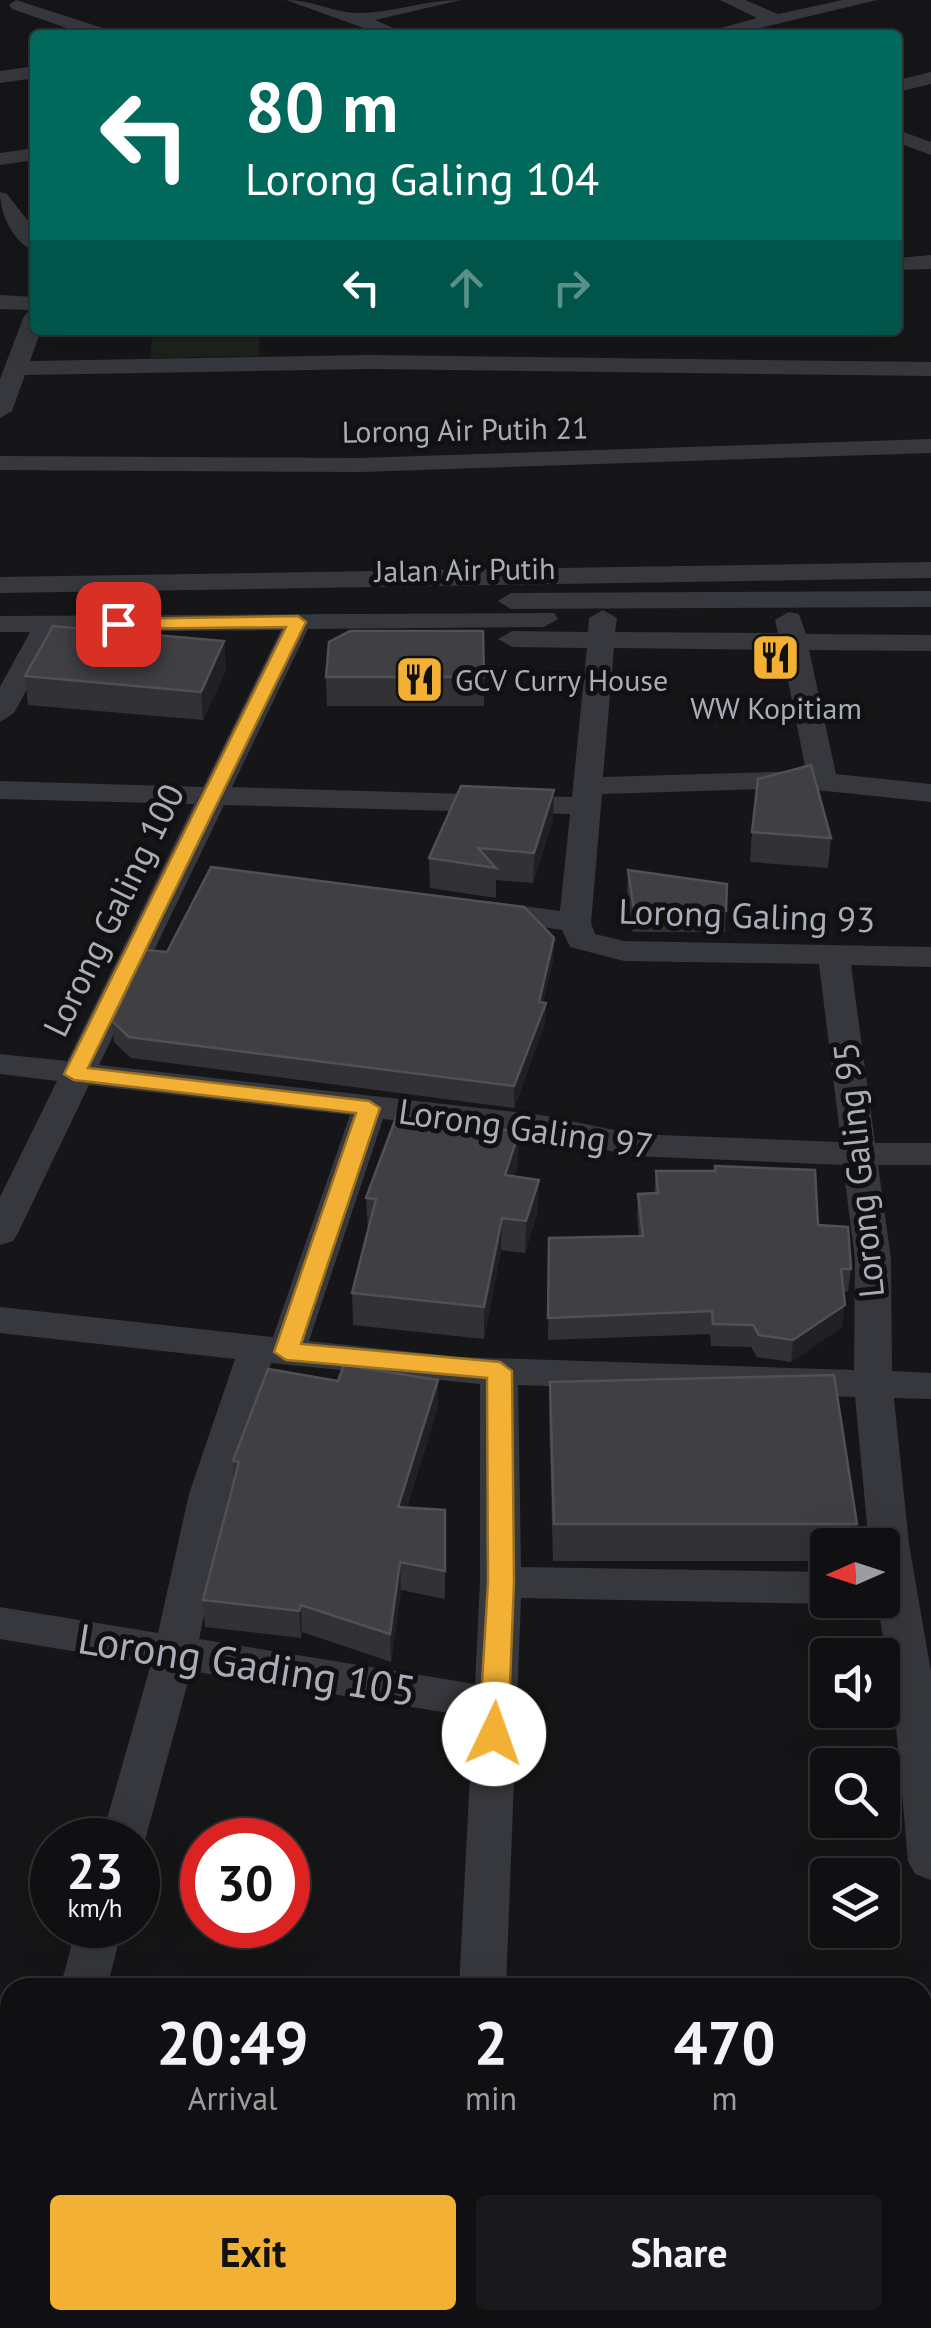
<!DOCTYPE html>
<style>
:root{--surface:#101012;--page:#19191b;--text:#f1f3f6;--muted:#9c9d9f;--line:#303032;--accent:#f2b134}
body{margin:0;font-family:"PT Sans",sans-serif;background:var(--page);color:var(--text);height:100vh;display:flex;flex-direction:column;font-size:38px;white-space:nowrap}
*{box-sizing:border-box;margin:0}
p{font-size:32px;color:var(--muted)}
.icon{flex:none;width:55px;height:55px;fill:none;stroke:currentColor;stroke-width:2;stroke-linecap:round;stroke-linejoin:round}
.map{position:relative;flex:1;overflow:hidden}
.sheet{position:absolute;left:0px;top:1978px;width:932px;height:352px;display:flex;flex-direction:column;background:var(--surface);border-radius:30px 30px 0 0;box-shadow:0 10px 40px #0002,0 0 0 2px var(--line)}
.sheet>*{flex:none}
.hud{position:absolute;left:30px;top:30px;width:872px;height:305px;border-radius:10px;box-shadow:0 10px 40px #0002,0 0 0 2px var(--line);background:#00695c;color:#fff;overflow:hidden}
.needle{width:65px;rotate:267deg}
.buttons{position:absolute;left:810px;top:1528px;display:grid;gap:20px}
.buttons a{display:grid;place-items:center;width:90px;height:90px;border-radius:10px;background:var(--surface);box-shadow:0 10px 40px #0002,0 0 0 2px var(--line);font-size:50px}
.speed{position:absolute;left:30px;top:1818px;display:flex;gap:20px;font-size:50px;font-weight:700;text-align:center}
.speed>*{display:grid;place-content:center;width:130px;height:130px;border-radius:50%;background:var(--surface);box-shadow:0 10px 40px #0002,0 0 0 2px var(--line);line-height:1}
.speed small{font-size:25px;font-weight:400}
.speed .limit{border:15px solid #d22;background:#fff;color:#111}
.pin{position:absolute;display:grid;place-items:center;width:85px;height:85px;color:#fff;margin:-42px;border-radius:20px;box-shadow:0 5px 15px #0006}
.me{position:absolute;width:110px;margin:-55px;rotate:3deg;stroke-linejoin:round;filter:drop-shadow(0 0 8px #0008)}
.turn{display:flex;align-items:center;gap:35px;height:210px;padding:0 50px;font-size:45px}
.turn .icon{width:130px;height:130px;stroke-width:2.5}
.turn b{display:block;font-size:70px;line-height:85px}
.lanes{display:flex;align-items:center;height:95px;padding:0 50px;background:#0003;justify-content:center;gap:50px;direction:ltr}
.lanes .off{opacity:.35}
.eta{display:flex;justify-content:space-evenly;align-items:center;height:170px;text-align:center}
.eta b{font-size:60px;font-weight:700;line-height:70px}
.button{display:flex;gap:20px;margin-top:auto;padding:20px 50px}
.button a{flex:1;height:115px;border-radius:10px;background:var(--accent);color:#111;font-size:40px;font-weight:700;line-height:115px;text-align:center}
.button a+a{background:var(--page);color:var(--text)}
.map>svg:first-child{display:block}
.green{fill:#1c231d}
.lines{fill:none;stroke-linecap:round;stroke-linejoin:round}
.stream{stroke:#2c353c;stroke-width:12}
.minor{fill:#37383d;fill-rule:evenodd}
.wall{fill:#323236}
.shaded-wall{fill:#212124}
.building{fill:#3f3f44;stroke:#4f5156;stroke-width:2.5}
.route{fill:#f2b134;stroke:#9d7322;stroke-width:2.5}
.labels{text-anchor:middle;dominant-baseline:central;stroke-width:10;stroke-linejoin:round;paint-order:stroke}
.far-street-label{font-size:30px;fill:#a8adb8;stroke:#111113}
.far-poi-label{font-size:30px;fill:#a8adb8;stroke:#111113;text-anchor:start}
.street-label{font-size:35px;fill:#a8adb8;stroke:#111113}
.near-street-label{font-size:42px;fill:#a8adb8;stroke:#111113}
</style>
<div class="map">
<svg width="931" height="2328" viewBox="0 0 931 2328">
<rect width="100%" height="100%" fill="#161618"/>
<path class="green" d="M153 330H260L259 356 150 358Z"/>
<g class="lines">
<path class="stream" d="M0 2035 10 2039
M764 2320 785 2328"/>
<path class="minor" d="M16 0 112 31 114 35H87L12 9 9 5Z
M286 0C312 0 336 13 357 13 392 13 425 0 461 0L375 20 410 35H383Z
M720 0H745L778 14 843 0H877L731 35H696L757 18Z
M35 66V78L0 83V71Z
M931 72V84L898 92V80Z
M898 130 931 142V155L898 143Z
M35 148V160L0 165V153Z
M0 192 7 194 35 230V251C13 243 0 214 0 192Z
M931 255V269L898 270V258Z
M0 295 35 297V330H41L30 361 369 355 931 362V376L369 369 25 375 12 411 0 418V379L24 316 30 310 0 309Z
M931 439V453L360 472 0 470V456L360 458Z
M931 562V578L0 593V577Z
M931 591V607L511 609 498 601 511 593Z
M603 610 617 618 615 632 778 633 775 620 789 612 799 614 806 634 931 635V651L809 650 836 774 931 784V802L797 788 602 794 591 923 595 934 624 941 931 947V967L851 965 875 1143H931V1165H878L891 1259 892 1371 931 1373V1399L894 1398 909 1544 931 1672V1880L915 1874 908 1861 894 1704 877 1600H882V1545H869L855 1397 518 1385 521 1567 828 1572V1600H839L828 1604 521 1598 506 1988H459L473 1717 191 1671 145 1840 138 1854V1840H101L151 1664 0 1639V1607L158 1633 189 1494 235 1359 0 1333V1307L273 1337 350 1115 89 1085 18 1233 13 1241 0 1245V1197L57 1081 0 1074V1054L67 1061 194 804 0 799V781L203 787 281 630 58 632 14 713 0 722V687L30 632H0V616L554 613 558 619 544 627 308 629 232 787 572 797 587 648 512 647 498 639 512 631 588 632 589 618ZM614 648 782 650 806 771 603 777ZM224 805 570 814 560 911 487 901 476 903 471 910 476 917 562 930 570 947 624 961 819 964 841 1142 634 1134 541 1115 99 1065ZM383 1119 541 1137 634 1156 843 1165 855 1259 854 1370 460 1357 309 1341ZM271 1363 480 1384V1582L475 1684 199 1639 229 1494Z
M77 1925H123L107 1988H60Z
M0 2089 10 2092V2136L0 2133Z
M10 2151V2216L0 2220V2155Z
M922 2287 931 2289V2328H904L900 2320H922Z
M417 2320H469L467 2328H415Z"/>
</g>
<path class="wall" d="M483 631 484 706H327L326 677Z
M224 641 226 670 203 720 28 705 25 676Z
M554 790 553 819 533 883 496 880V898L430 888 429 858Z
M752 832 831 838 828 868 750 862Z
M628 870 727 884 725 932H633L627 891Z
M554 938 553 960 543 1002 546 1003 545 1024 514 1108 131 1058 114 1042 112 1021 167 952Z
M518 1164 514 1176 538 1211 525 1253 501 1250 484 1339 353 1325 352 1293 368 1230 366 1198Z
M656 1171 818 1225 851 1269 848 1292 843 1291 842 1327 791 1362 757 1357 751 1347 711 1346 710 1334 548 1340 549 1238 639 1236 637 1216 638 1194H654Z
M550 1382 857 1524 854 1545H828V1561H553L549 1418Z
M438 1407 407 1507 445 1510V1599L401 1590 391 1662 302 1632 301 1638 205 1627 203 1600 234 1480 233 1461Z
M155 2320H348L347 2328H181Z"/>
<path class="shaded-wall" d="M224 641 226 670 203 720 201 692Z
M554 790 553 819 533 883 534 853Z
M554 938 553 960 538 1022 546 1003 545 1024 514 1108V1086L539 1002Z
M519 1132 518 1164 504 1207 505 1175Z
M539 1180 538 1211 525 1253 526 1221Z
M502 1218 501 1250 484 1339V1307Z
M845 1305 842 1327 791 1362 793 1340Z
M438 1380V1407L399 1534 398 1507Z
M400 1562 401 1590 391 1662 390 1634Z
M301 1605 302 1632 301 1638 299 1611Z
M343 2320H348L347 2328H342Z"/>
<path class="building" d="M53 626 224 641 201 692 25 676Z
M350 631H483L484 677H326L329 642Z
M811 765 831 838 752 832 758 779Z
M461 786 554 790 534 853 478 848 496 868 429 858Z
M211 867 524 907 554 938 539 1002 546 1003 514 1086 129 1037 112 1021 146 950 167 952Z
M628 870 727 884 726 911H634Z
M397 1115 519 1132 505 1175 539 1180 526 1221 502 1218 484 1307 352 1293 376 1199 366 1198Z
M715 1166 815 1170 818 1225 848 1227 851 1269H841L845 1305 793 1340 759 1335 753 1325 713 1324 712 1311 548 1318 549 1238 643 1236 638 1194 658 1193 656 1171H715Z
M344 1365 438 1380 398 1507 445 1510V1571L400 1562 390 1634 301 1605 299 1611 203 1600 239 1462 233 1461 268 1369 338 1381Z
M834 1375 857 1524H554L550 1382Z
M253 2320H343L342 2328H280Z"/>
<path class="route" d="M298 616 306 622 88 1068 369 1101 380 1108 301 1344 500 1362 512 1371 514 1582 508 1734 503 1741H484L479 1734 488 1582 487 1378 286 1360 274 1352 356 1113 74 1080 64 1074 286 627 118 629 109 624 118 619Z"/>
<defs>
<symbol id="restaurant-square" viewBox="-11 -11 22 22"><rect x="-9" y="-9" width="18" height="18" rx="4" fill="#f2b134" stroke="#111113"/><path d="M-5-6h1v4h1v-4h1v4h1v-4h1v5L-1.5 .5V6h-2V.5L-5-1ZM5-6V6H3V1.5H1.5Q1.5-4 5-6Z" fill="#111"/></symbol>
</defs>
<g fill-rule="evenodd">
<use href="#restaurant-square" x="748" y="630" width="55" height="55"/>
<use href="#restaurant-square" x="392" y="652" width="55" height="55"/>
</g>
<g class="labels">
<g class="far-street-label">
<text transform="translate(465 429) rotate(-1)">Lorong Air Putih 21</text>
<text transform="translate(465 569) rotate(-1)">Jalan Air Putih</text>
</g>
<g class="far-poi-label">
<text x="455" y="679">GCV Curry House</text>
<text x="776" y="707" text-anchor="middle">WW Kopitiam</text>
</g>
<g class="street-label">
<text transform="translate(113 910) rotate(-64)">Lorong Galing 100</text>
<text transform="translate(747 915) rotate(2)">Lorong Galing 93</text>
<text transform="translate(526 1128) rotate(8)">Lorong Galing 97</text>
<text transform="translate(858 1170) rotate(-96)">Lorong Galing 95</text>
</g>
<g class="near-street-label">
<text transform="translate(247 1664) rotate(9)">Lorong Gading 105</text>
</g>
</g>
</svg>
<div class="buttons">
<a><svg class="needle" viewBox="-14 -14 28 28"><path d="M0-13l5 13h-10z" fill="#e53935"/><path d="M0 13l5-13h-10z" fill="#9c9d9f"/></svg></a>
<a><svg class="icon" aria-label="sound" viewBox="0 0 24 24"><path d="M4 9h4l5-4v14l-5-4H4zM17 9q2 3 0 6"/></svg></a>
<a><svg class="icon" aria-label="search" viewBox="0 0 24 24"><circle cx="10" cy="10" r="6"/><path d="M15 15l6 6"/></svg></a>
<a><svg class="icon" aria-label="layers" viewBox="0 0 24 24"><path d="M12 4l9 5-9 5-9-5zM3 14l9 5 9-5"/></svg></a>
</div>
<div class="speed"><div>23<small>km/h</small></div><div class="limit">30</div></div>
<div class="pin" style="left:118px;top:624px;background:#d93025"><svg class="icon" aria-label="arrive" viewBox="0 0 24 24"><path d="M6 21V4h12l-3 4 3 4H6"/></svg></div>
<svg class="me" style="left:494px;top:1734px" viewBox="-20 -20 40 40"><circle r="19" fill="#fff"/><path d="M0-13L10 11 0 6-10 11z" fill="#f2b134"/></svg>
<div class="hud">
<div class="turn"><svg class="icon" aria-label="left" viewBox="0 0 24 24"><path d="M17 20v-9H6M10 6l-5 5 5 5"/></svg><div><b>80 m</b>Lorong Galing 104</div></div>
<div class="lanes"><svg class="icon" aria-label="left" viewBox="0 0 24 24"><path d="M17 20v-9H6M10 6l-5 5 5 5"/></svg><svg class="icon off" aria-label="ahead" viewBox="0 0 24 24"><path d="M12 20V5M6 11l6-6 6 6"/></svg><svg class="icon off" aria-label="right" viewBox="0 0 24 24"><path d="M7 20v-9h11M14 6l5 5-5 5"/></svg></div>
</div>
<section class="sheet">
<div class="eta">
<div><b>20:49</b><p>Arrival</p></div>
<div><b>2</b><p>min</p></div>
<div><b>470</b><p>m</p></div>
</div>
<div class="button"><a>Exit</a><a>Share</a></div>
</section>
</div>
